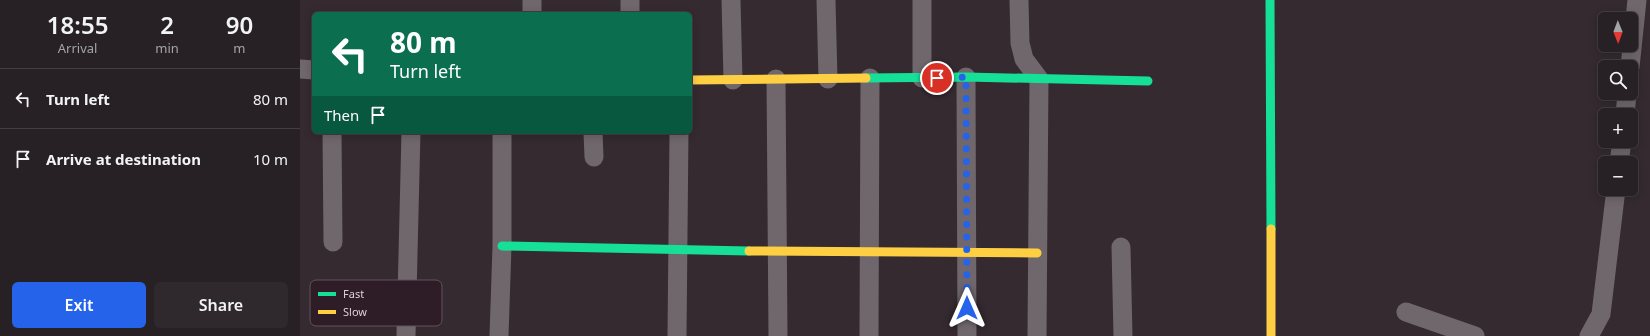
<!DOCTYPE html>
<meta charset="utf-8">
<style>
:root{--surface:#272024;--page:#2f282c;--text:#f1f3f6;--muted:#a4a3a6;--line:#433e41;--accent:#2563eb}
body{margin:0;font-family:"Noto Sans",sans-serif;background:var(--page);color:var(--text);height:100vh;display:flex;flex-direction:column;font-size:15px;white-space:nowrap}
*{box-sizing:border-box;margin:0}
p{font-size:13px;color:var(--muted)}
.icon{flex:none;width:22px;height:22px;fill:none;stroke:currentColor;stroke-width:2;stroke-linecap:round;stroke-linejoin:round}
.map{position:relative;flex:1;overflow:hidden}
.panel{display:flex;flex-direction:column;background:var(--surface);width:300px}
.panel>*{flex:none}
.guide{position:absolute;left:12px;top:12px;width:380px;height:122px;border-radius:6px;box-shadow:0 2px 10px #0003,0 0 0 1px var(--line);background:#0b6e4f;color:#fff;overflow:hidden}
.needle{width:26px;rotate:179deg}
.controls{position:absolute;left:1298px;top:12px;display:grid;gap:8px}
.controls a{display:grid;place-items:center;width:40px;height:40px;border-radius:6px;background:var(--surface);box-shadow:0 2px 10px #0003,0 0 0 1px var(--line);font-size:20px}
.pin{position:absolute;display:grid;place-items:center;width:34px;height:34px;color:#fff;margin:-17px;border:2px solid #fff;border-radius:50%;box-shadow:0 1px 4px #0007}
.me{position:absolute;width:44px;margin:-22px;rotate:0deg;stroke-linejoin:round;filter:drop-shadow(0 0 3px #0008)}
.turn{display:flex;align-items:center;gap:14px;height:84px;padding:0 12px;font-size:18px}
.turn .icon{width:52px;height:52px;stroke-width:2.5}
.turn b{display:block;font-size:28px;line-height:34px}
.then{display:flex;align-items:center;height:38px;padding:0 12px;background:#0003;gap:8px;font-size:15px}
.eta{display:flex;justify-content:space-evenly;align-items:center;height:68px;text-align:center}
.eta b{font-size:24px;font-weight:600;line-height:28px}
.action{display:flex;gap:8px;margin-top:auto;padding:8px 12px}
.action a{flex:1;height:46px;border-radius:6px;background:var(--accent);color:#fff;font-size:16px;font-weight:600;line-height:46px;text-align:center}
.action a+a{background:var(--page);color:var(--text)}
ul{padding:0;list-style:none}
li{display:flex;align-items:center;gap:12px;height:60px;padding:0 12px;border-top:1px solid var(--line)}
li div{flex:1}
li b{display:block;font-size:15px}
li em{font-style:normal}
main{display:flex;flex:1;min-height:0}
.map>svg:first-child{display:block}
.lines{fill:none;stroke-linecap:round;stroke-linejoin:round}
.street{stroke:#6f676c;stroke-width:19}
.fast{stroke:#16e098;stroke-width:9}
.slow{stroke:#ffcf43;stroke-width:9}
.route{stroke:#2563eb;stroke-width:7;stroke-dasharray:0 12.6}
.key{fill:#2e1d27;stroke:#63535c;stroke-width:1}
.key-label{font-size:11px;fill:#ddd1d8}
</style>
<main>
<section class="panel">
<div class="eta">
<div><b>18:55</b><p>Arrival</p></div>
<div><b>2</b><p>min</p></div>
<div><b>90</b><p>m</p></div>
</div>
<ul>
<li><svg class="icon" aria-label="left" viewBox="0 0 24 24"><path d="M17 20v-9H6M10 6l-5 5 5 5"/></svg><div><b>Turn left</b></div><em>80 m</em></li>
<li><svg class="icon" aria-label="arrive" viewBox="0 0 24 24"><path d="M6 21V4h12l-3 4 3 4H6"/></svg><div><b>Arrive at destination</b></div><em>10 m</em></li>
</ul>
<div class="action"><a>Exit</a><a>Share</a></div>
</section>
<div class="map">
<svg width="1350" height="336" viewBox="0 0 1350 336">
<rect width="100%" height="100%" fill="#342a30"/>
<g class="lines">
<path class="street" d="M232 0V14
M431 0 433 80
M526 0 528 79
M622 0V78
M719 0 720 43 724 59 739 79 737 336
M330 14V0
M1330 67 1337 0
M0 69 14 70
M666 77 667 336
M476 79 478 336
M1325 115 1327 93
M32 132 33 242
M293 132 294 157
M1319 163 1322 141
M821 247 823 336
M1106 312 1175 336
M106 336 111 132
M199 336 202 246V132
M377 336 379 132
M569 336 570 78
M1289 336 1301 314 1316 189"/>
<path class="fast" d="M970 0 971 229
M566 78 666 77 848 81
M202 246 449 251"/>
<path class="slow" d="M390 80 566 78
M971 229V336
M449 251 737 253"/>
</g>
<g class="lines">
<path class="route" d="M637 78 666 77 667 308"/>
</g>
<rect x="10" y="280" width="132" height="46" rx="6" class="key"/>
<rect x="18" y="292" width="18" height="4" fill="#16e098"/>
<rect x="18" y="310" width="18" height="4" fill="#ffcf43"/>
<g class="key-label">
<text x="43" y="298">Fast</text>
<text x="43" y="316">Slow</text>
</g>
</svg>
<div class="controls">
<a><svg class="needle" viewBox="-14 -14 28 28"><path d="M0-13l5 13h-10z" fill="#e53935"/><path d="M0 13l5-13h-10z" fill="#a4a3a6"/></svg></a>
<a><svg class="icon" aria-label="search" viewBox="0 0 24 24"><circle cx="10" cy="10" r="6"/><path d="M15 15l6 6"/></svg></a>
<a>+</a>
<a>−</a>
</div>
<div class="pin" style="left:637px;top:78px;background:#d93025"><svg class="icon" aria-label="arrive" viewBox="0 0 24 24"><path d="M6 21V4h12l-3 4 3 4H6"/></svg></div>
<svg class="me" style="left:667px;top:308px" viewBox="-20 -20 40 40"><path d="M0-17L14 15 0 8-14 15z" fill="#2563eb" stroke="#fff" stroke-width="4"/></svg>
<div class="guide">
<div class="turn"><svg class="icon" aria-label="left" viewBox="0 0 24 24"><path d="M17 20v-9H6M10 6l-5 5 5 5"/></svg><div><b>80 m</b>Turn left</div></div>
<div class="then">Then<svg class="icon" aria-label="arrive" viewBox="0 0 24 24"><path d="M6 21V4h12l-3 4 3 4H6"/></svg></div>
</div>
</div>
</main>
